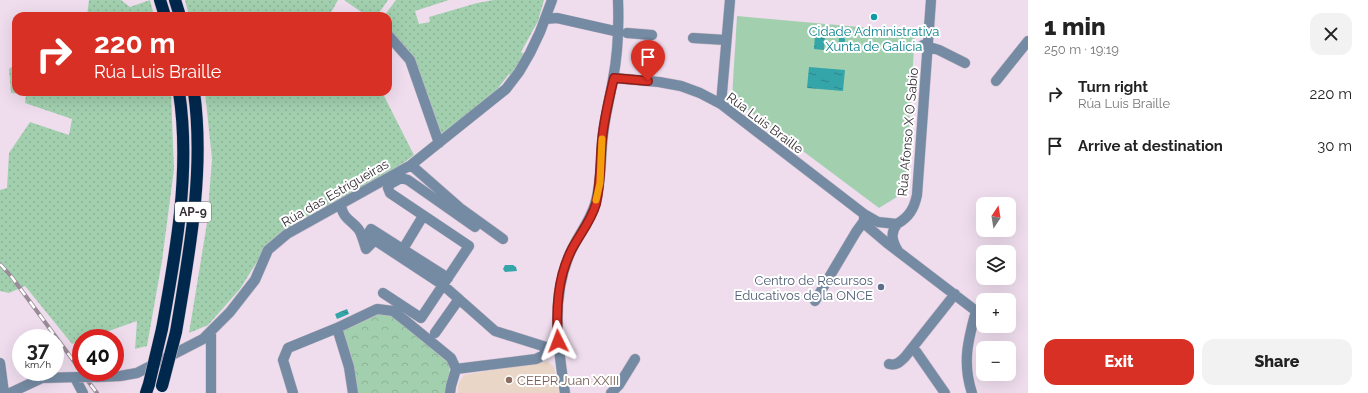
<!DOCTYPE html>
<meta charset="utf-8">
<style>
:root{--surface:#fff;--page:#f2f2f2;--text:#222;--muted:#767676;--accent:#d93025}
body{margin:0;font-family:Raleway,sans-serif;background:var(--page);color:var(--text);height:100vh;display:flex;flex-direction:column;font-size:15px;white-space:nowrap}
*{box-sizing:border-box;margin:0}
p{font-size:13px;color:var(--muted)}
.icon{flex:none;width:22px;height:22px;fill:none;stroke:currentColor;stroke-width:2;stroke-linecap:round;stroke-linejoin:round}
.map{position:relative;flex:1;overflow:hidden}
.sheet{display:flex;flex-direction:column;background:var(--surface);width:340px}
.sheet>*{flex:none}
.guide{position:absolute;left:12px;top:12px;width:380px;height:84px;border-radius:12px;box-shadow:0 4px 16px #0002;background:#d93025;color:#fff;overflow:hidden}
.needle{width:26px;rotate:12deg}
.fabs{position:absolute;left:976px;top:197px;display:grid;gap:8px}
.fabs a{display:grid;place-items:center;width:40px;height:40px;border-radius:8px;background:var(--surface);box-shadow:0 4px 16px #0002;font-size:20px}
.speed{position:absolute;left:12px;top:329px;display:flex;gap:8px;font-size:20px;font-weight:700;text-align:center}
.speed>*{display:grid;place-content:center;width:52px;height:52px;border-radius:50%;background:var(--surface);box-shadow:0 4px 16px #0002;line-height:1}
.speed small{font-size:10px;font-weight:400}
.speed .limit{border:6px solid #d22;background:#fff;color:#111}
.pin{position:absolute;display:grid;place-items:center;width:34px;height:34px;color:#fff;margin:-41px -17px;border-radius:50% 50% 50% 0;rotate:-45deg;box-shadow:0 0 4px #0007}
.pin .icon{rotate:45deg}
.me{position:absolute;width:44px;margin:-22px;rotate:357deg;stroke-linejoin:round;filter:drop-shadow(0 0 3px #0008)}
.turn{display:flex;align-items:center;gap:14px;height:84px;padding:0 16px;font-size:18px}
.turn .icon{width:52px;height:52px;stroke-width:2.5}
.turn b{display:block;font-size:28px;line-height:34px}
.round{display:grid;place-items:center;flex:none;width:42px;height:42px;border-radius:12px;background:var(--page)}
.head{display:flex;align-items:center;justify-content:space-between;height:68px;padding:0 16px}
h1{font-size:24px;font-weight:800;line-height:30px}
.cta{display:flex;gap:8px;margin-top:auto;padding:8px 16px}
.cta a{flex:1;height:46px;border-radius:12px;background:var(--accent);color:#fff;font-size:16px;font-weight:800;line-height:46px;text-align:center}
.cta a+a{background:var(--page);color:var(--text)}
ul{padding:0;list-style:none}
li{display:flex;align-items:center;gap:12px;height:52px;padding:0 16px}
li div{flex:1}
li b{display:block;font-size:15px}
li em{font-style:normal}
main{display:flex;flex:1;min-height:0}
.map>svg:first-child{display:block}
.education{fill:#e9d6c7}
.grass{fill:url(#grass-dots)}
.park{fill:url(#park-crowns)}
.pitch{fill:#a2d0af}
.water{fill:url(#water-ripples)}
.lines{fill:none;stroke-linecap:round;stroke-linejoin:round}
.minor-casing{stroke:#cabac9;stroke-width:11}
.highway-casing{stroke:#cabac9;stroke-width:13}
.minor{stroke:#758ba3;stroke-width:10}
.highway{stroke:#00284c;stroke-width:12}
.rail-casing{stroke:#998c98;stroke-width:4}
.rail{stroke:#fff;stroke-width:2.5;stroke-dasharray:8;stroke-linecap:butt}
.minor-bridge-casing{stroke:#cabac9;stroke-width:11;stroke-linecap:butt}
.highway-bridge-casing{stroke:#cabac9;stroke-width:13;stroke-linecap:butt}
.minor-bridge{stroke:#758ba3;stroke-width:10}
.highway-bridge{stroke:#00284c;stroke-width:12}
.route-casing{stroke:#8d1f18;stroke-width:10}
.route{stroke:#d93025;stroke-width:7}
.slow{stroke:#f59e0b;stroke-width:7}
.culture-dot{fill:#0f9aa8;stroke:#fff;stroke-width:1.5}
.service-dot{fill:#5c6f8a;stroke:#fff;stroke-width:1.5}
.education-dot{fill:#8d6e63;stroke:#fff;stroke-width:1.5}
.labels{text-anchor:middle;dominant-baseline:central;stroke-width:4;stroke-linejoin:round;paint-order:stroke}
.shield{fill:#fff;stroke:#716c70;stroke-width:1}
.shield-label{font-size:12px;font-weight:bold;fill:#342d33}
.culture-label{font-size:13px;fill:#0d838f;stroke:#fff}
.street-label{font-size:13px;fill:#342d33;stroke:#fff}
.service-label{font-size:13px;fill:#4e5e75;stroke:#fff;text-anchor:end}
.education-label{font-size:13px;fill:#785e54;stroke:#fff;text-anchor:start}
</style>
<main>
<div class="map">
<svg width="1028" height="393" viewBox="0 0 1028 393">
<defs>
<pattern id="grass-dots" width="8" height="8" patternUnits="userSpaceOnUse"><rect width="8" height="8" fill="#a2d0af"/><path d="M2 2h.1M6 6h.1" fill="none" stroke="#8cb397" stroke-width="1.8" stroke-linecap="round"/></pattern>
<pattern id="park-crowns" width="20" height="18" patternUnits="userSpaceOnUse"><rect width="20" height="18" fill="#a2d0af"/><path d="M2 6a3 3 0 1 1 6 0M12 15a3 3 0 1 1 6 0" fill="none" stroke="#8cb397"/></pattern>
<pattern id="water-ripples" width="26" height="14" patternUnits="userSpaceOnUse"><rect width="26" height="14" fill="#34a5a8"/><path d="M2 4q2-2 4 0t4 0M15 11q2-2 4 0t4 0" fill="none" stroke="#2d8789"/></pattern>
</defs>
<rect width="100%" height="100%" fill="#efddee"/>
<path class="education" d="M547 361 554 367 559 393H458V385L464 375Z"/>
<path class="grass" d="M89 0H121L130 7 150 0 154 16H87Z
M185 0H338L329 16H189Z
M344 0H388L377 16H367Z
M396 0H449L415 11 419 24 430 22 429 17 477 3 494 0H544L538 21 521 52 528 56 515 78 509 74 495 92 441 135 415 63 388 29V16H384Z
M16 64V92H171L174 169 162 261 147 346 135 349 137 321 89 338H81V341L72 344 25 286 9 293 0 291V190L7 188 9 153 30 122 69 135 72 119 25 103 26 94 11 93 9 69Z
M205 92H382L414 155 402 164 268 244 240 289 208 325 189 333 207 223 212 159Z"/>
<path class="park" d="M377 309 393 311 451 358 447 393H353L337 328Z"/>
<path class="pitch" d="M737 16 915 32 905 192 879 208 732 98Z"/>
<path class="water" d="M815 34 825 35 824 50 814 49Z
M843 36 845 39 844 49 841 51 838 48 839 38Z
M809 67 845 70 843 91 807 88Z
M505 265H513L516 267 517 271 505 272 503 269Z
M347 309 349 314 337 319 335 314Z"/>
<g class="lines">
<defs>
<path id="minor" d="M545 19 557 18 619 32
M627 33 652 35
M388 35 410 60 439 143
M693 38 726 40
M923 45 939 50 965 63
M614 78 659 82 681 86 700 93 721 104 864 214 878 222 897 224C909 217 914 209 917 195L931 0
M996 81 1028 41
M721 104 730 0
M411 165 460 208 503 239
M341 204C342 219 353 221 359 230 362 235 364 243 366 249L375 240
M864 221 867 226 887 243 976 311C968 340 962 363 972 393
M897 224C890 233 892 241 898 251
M400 254 423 216
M383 293 421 318 469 246 390 193 388 188 390 184 401 178 408 180 475 227
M815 301 856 232 864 221V216
M337 328 349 367 353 393
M435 333 459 299
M913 347 945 393
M0 363 4 393
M889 364C896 366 900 362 905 357L955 294
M98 377 120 376 137 373 203 339 230 312 255 280 268 250 287 234 411 165 506 89 519 72 530 53 540 32 552 0
M75 378 83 393
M10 393 42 378 79 377
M211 393V331
M293 393 283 360 288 348 337 328 377 309 393 311 407 322 451 358 456 369 536 359 544 355 546 347 495 331 443 285 367 235 371 229 448 278
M450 393 451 386 456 369
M565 393C558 348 551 302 568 258 575 239 589 224 595 204 602 182 600 158 603 135 605 116 610 98 613 79 618 53 619 26 618 0
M611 393 619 385 635 359"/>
<path id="highway" d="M160 0 165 16
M175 0 180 16
M162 329C176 252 191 170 179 92
M176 332C189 254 205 171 194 92
M146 393 149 384"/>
</defs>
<use href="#minor" class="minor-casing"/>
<use href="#highway" class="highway-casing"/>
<use href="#minor" class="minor"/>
<use href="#highway" class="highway"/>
<defs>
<path id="rail" d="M0 264 11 276 81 371
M81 372 97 393"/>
</defs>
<use href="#rail" class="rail-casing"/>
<use href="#rail" class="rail"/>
<defs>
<path id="minor-bridge" d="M79 377H98"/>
<path id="highway-bridge" d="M149 384 162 329
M162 386 176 332"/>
</defs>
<use href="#minor-bridge" class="minor-bridge-casing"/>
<use href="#highway-bridge" class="highway-bridge-casing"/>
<use href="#minor-bridge" class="minor-bridge"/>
<use href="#highway-bridge" class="highway-bridge"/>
</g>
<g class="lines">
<defs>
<path id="route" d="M558 341C556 310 557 278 572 249 580 234 591 221 596 204 601 183 600 161 602 140 604 119 609 98 614 78L648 81"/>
</defs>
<use href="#route" class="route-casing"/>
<use href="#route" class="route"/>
<path class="slow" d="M596 200 600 183 602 139"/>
</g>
<circle class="culture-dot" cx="874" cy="17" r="4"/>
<circle class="service-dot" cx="881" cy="287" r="4"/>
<circle class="education-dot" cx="509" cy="380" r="4"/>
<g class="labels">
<rect class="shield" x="175" y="202" width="36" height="20" rx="3"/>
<g class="shield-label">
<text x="193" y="212">AP-9</text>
</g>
<g class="culture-label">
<text x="874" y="31">Cidade Administrativa<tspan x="874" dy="15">Xunta de Galicia</tspan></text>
</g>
<g class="street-label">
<text transform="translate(765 123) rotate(37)">Rúa Luis Braille</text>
<text transform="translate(908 132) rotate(-85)">Rúa Afonso X O Sabio</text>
<text transform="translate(335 193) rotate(-30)">Rúa das Estrigueiras</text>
</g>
<g class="service-label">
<text x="873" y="280">Centro de Recursos<tspan x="873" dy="15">Educativos de la ONCE</tspan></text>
</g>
<g class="education-label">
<text x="517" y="380">CEEPR Juan XXIII</text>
</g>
</g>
</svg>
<div class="fabs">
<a><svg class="needle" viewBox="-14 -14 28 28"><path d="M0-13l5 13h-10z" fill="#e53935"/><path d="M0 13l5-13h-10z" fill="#767676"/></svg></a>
<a><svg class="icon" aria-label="layers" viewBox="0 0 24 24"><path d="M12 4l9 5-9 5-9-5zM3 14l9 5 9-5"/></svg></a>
<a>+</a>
<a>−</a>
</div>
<div class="speed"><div>37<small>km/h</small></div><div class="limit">40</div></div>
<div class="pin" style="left:648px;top:81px;background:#d93025"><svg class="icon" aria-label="arrive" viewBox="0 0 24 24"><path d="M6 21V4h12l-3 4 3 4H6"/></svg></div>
<svg class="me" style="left:558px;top:341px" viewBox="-20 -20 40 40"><path d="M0-17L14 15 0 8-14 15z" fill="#d93025" stroke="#fff" stroke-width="4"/></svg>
<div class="guide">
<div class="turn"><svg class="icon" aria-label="right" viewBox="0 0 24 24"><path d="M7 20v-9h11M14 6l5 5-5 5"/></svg><div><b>220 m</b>Rúa Luis Braille</div></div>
</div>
</div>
<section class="sheet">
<div class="head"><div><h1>1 min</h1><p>250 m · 19:19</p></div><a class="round"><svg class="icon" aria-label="close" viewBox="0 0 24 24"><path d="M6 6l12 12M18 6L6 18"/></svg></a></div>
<ul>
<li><svg class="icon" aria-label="right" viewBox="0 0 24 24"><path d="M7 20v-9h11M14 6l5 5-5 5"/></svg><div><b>Turn right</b><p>Rúa Luis Braille</p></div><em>220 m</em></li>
<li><svg class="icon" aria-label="arrive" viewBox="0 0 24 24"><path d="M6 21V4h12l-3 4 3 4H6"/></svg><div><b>Arrive at destination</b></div><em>30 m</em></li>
</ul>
<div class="cta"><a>Exit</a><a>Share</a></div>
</section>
</main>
